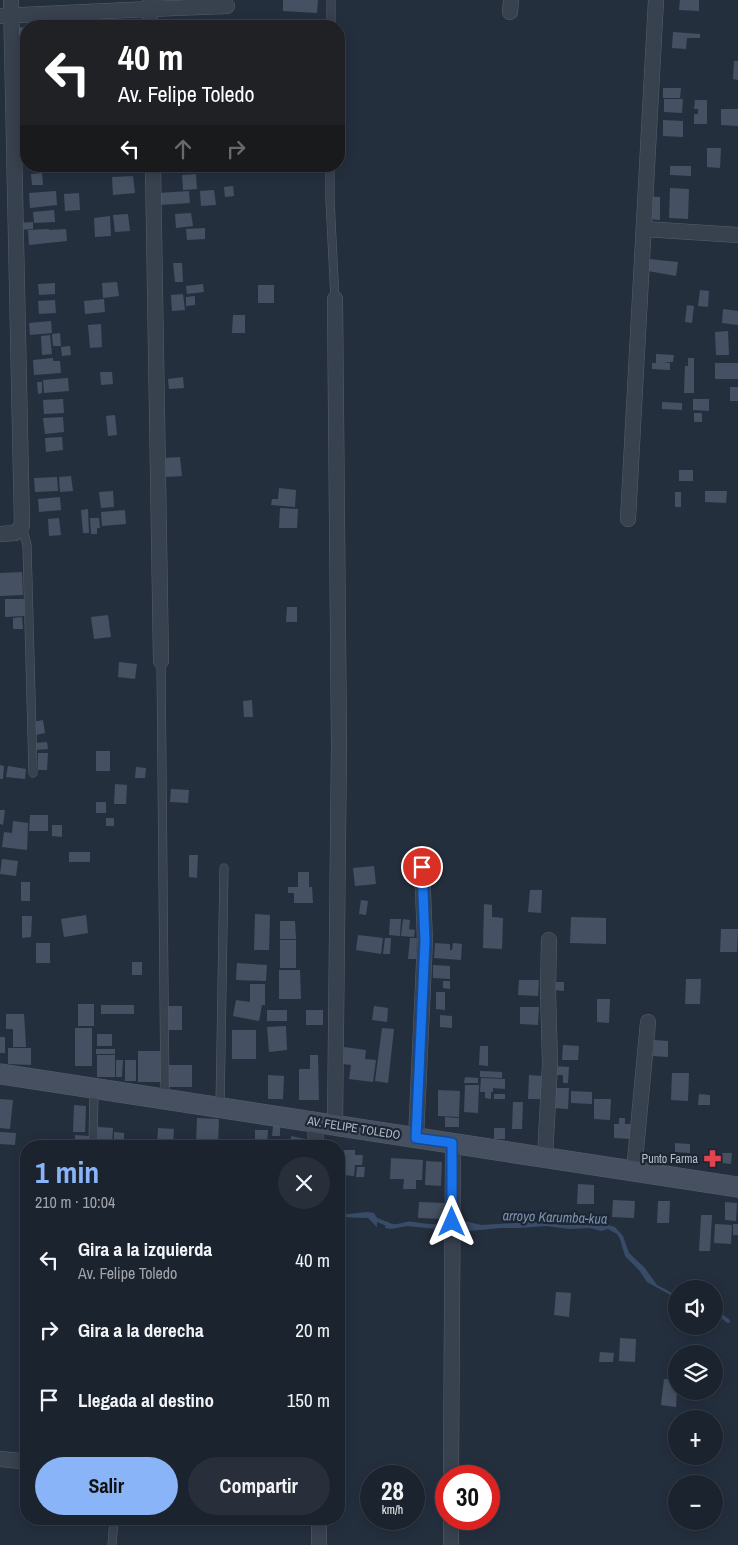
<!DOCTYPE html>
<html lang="es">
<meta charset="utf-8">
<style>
:root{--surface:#1b232e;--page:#282f3a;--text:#f1f3f6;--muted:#a0a4aa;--line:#39404a;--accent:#8ab4f8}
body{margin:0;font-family:"Archivo Narrow",sans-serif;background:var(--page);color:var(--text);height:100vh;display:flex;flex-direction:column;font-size:19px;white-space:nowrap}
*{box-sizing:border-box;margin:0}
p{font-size:16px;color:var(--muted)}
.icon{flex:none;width:28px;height:28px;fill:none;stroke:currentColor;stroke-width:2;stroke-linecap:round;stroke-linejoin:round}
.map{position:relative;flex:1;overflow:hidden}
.sheet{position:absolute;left:20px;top:1140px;width:325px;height:385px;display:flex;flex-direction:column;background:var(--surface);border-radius:20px;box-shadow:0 2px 12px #0003,0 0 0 1px var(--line)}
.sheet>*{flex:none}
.banner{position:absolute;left:20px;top:20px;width:325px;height:152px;border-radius:20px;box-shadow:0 2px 12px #0003,0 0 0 1px var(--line);background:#202124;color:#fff;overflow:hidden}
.tools{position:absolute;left:668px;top:1280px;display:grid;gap:10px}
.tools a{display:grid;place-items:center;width:55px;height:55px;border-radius:50%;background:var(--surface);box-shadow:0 2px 12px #0003,0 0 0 1px var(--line);font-size:25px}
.speed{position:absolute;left:360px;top:1465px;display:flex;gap:10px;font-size:25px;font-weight:700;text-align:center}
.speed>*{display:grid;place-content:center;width:65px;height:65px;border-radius:50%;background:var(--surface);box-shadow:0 2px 12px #0003,0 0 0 1px var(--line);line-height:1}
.speed small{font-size:12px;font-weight:400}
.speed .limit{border:8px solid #d22;background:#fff;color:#111}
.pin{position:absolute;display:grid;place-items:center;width:42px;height:42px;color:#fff;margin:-21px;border:2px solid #fff;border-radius:50%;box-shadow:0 1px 5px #0007}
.me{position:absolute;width:55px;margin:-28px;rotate:0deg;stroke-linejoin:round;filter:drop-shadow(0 0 4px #0008)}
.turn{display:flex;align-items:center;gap:18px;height:105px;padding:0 15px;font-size:22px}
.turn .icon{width:65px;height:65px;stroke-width:2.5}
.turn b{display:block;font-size:35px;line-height:42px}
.lanes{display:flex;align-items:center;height:48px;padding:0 15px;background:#0003;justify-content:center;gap:25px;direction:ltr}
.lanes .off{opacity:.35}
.round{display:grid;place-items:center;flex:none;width:52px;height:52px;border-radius:26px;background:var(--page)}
.summary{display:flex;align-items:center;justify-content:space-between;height:85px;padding:0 15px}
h1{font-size:30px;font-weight:700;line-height:38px;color:var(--accent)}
.primary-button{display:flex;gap:10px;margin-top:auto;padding:10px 15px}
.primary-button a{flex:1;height:58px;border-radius:30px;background:var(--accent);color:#111;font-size:20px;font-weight:700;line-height:58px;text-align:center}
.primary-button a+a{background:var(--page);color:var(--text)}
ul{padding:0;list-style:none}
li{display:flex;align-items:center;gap:15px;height:70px;padding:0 15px}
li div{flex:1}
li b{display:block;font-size:19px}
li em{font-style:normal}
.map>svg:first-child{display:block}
.water{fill:#394c67}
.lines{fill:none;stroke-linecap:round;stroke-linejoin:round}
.stream{stroke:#394c67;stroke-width:4}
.building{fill:#455162}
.service-casing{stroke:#565f6c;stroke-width:9}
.minor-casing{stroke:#565f6c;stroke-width:16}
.secondary-casing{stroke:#565f6c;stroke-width:21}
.service{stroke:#38414e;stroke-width:8}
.minor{stroke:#38414e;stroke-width:15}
.secondary{stroke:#465061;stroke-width:20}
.route-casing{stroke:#114b97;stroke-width:12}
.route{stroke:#1a73e8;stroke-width:9}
.labels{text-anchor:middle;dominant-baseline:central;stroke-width:4.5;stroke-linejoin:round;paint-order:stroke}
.street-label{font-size:12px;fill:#b4bcc9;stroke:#1d2633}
.poi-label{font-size:12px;fill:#b4bcc9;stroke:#1d2633;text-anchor:end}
.water-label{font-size:14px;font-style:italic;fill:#7c92b1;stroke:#1d2633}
</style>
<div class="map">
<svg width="738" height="1545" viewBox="0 0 738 1545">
<rect width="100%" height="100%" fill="#242f3e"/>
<path class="water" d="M367 1212 374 1213 377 1218V1227L368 1218 339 1217V1215Z
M386 1221C398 1229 403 1219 414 1222 425 1224 436 1224 447 1225L446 1230 407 1226 392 1229 385 1228Z
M465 1221 481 1225 532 1222 564 1225H608L615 1227 623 1236 629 1253 644 1267 657 1285 676 1295V1298L647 1282 639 1270 625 1256 620 1239 617 1234 608 1229 601 1231 590 1228 569 1229 546 1226 519 1228H501L459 1232 460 1223Z"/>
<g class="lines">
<path class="stream" d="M373 1218 389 1225
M714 1310 728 1321"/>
</g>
<path class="building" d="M283 0H318L317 13 283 11Z
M680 0H699V11L679 10Z
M233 22H267V26H233Z
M26 27V46H16L15 28Z
M673 32 700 34V38H687L686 49 672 48Z
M734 61H738V80L733 79Z
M663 88H681L680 98H663Z
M664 99H683L682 113 664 112Z
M695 100H707V124H694V114H698V109H694Z
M721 109H738V126L721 125Z
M663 120 683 121V137L663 136Z
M707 148H721L720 168 707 167Z
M174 166H193L194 168 175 170Z
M670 166H691V176L670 175Z
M42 173 43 185H32L31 174Z
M196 174 197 189 183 190 182 175Z
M133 176 135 193 113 195 112 177Z
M233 186 234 196 225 197 224 187Z
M670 188 689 189 688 219 669 218Z
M214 190 216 205 201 206 200 191Z
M56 191 57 205 30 208 29 193Z
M189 191 190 203 159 205 158 193Z
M79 193 80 210 65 211 64 194Z
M647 196 660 197V220L646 219Z
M54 210 55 222 34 223 33 212Z
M191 213 193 226 176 228 175 214Z
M128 214 130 231 115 232 113 215Z
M110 216 111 236 95 237 94 218Z
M33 222V229L18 230V223Z
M205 228V239L187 240 186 229Z
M49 229V230L66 229 67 241 29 245 28 230Z
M649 259 678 262 676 276 648 271Z
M173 263H182L183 282H175Z
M117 282 119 296 103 298 102 283Z
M55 283V294L39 295 38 284Z
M203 284 204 292 187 294 186 286Z
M258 285H274V303H258Z
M700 290 709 291 708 307 698 306Z
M183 294 185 310 172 311 171 295Z
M195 296V305L186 306V297Z
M104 299 105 312 85 314 84 301Z
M55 300 56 313 39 314 38 301Z
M687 305 694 306 692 323 685 322Z
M723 309 738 311V325L722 323Z
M233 315H245V333H232Z
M51 321 52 333 30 335 29 323Z
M101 324 102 347 90 348 88 325Z
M728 331 729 355H716L715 332Z
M60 333 61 346H53L52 334Z
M50 335 52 354 42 355 41 336Z
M70 346 71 355 62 356 61 347Z
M656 354 674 355 673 362H664L670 363V370L652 369V363H656Z
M53 358V361H60L61 373 34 375 33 360Z
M688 358H694V393H684L685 366H688Z
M715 363H738V379H715Z
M100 372H112L113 384 101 385Z
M183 377 184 388 169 389 168 379Z
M68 378 69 391 44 393 43 380Z
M37 382H42V393L38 394Z
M730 387H738V401H730Z
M63 399 64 413 44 414 43 400Z
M693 399H709V411L693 410Z
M662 402 682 403V410L662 409Z
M694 413H702V422H694Z
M115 415 117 435 108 436 106 416Z
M63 417 64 432 45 434 43 418Z
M62 437 63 450 46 452 45 438Z
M180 457 182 476 166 477 164 458Z
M679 470H693V481H679Z
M71 476 73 491 60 492 59 477Z
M57 477 58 491 35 492 34 478Z
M279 488 296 490 295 507 271 505 272 499H278Z
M113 491 114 507 101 508 99 492Z
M705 491H727L726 503 705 502Z
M675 492H681V507H675Z
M60 497 61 510 39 512 38 499Z
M280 508 298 509 297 528H279Z
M88 509 89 533H83L81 510Z
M125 510 126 524 102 526 101 512Z
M59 518 61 535 49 536 48 519Z
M90 518H99L100 528H97V534H91Z
M22 572 23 595 0 596V573Z
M5 599H24L25 616 5 617Z
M287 607H297V622H286Z
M108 615 111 637 94 639 91 617Z
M22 617 23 629H13V618Z
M119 662 137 664 135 679 118 677Z
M252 700 253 717H244L243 701Z
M43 720 45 733 35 735 33 722Z
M47 742 48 749 35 750 34 743Z
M96 751H110V771H96Z
M38 753H48L47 770H38Z
M0 765 4 766 3 779H0Z
M8 766 26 769 25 779 6 777Z
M136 767 146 768 145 778H135Z
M115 784 127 785 126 804H114Z
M171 789 189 790 188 803 170 802Z
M96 802H106V813H96Z
M0 810H5L3 825 0 824Z
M30 815H48V831H29Z
M106 818H114V826H106Z
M13 821 28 823 27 850 2 847 4 832 12 833Z
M52 825H62V837L52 836Z
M69 852H90V862H69Z
M189 855H198L197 878 189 877Z
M2 859 18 861 16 876 0 874Z
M374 866 376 884 355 886 353 868Z
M298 872H309V887H312L313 903H294V893H288V887H298Z
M21 882H30V901H21Z
M530 890H542L541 913 528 912Z
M361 900 368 901 366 915 359 914Z
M484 904 492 905V917L503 918 502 949 483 948Z
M255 914 270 915 269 950H254Z
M86 915 88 933 64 937 61 919Z
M22 916H32L31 937 22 938Z
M571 917 606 918V944L570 943Z
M390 919H401L400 936 389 935Z
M403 919 410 920 409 929 415 930 414 937 401 936Z
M280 921H295L296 939H280Z
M721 929H738L737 952H720Z
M358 935 383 938 381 954 356 950Z
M385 938H391L390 954H383Z
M410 938H417L416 959H408Z
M280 940H296V968H280Z
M36 943H50V963H36Z
M435 943 450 944V950H452L453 943 462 944 461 960 434 958Z
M132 962H142V975H132Z
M237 963 267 965 266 981 236 980Z
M433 965 450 966V979L433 978Z
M279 970H300L301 999H279Z
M686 979H701L700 1004H685Z
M519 980H539L538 996 518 995Z
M443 981H450V989L443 988Z
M554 982H564V991L554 990Z
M250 984H265V1005H262L259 1021 233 1016 236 1000 250 1002Z
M436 992H445V1010L436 1009Z
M597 999H610L609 1023 597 1022Z
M78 1004H94V1026H78Z
M101 1005H134V1014H101Z
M168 1006H182V1030H168Z
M374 1006 388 1008 387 1022 372 1020Z
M520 1007H539L538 1025 520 1024Z
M267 1010H287V1021H267Z
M306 1010H323V1025H306Z
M6 1014H24L25 1029H6Z
M440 1015 452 1016V1028L440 1027Z
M286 1026 287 1050 269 1052 267 1027Z
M75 1028H92V1066H75Z
M382 1028 394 1029 388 1083 375 1081Z
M13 1029H25L26 1047H13Z
M232 1030H256V1059H232Z
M97 1034H112V1046H97Z
M0 1037H5V1053H0Z
M654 1040 668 1041V1057L653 1056Z
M563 1045 579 1046 578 1060H562Z
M480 1046H488V1066L479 1065Z
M344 1047 366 1050 365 1059 376 1060 373 1082 349 1079 351 1065 342 1064Z
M8 1048H31V1065L8 1064Z
M96 1049H115V1054H96Z
M138 1051H161V1082H138Z
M97 1055H115V1077H97Z
M310 1055H318L319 1100H299V1069H310Z
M116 1060H123L122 1077H116Z
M125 1060H136V1081H125Z
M167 1065H192V1087H167Z
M553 1066 569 1067 568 1083H563V1075H552Z
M480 1071 502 1072V1078L480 1077Z
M672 1073H689L688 1101 671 1100Z
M268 1075 284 1076 283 1099H268Z
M529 1075 542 1076 541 1099H528Z
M465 1077 478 1078V1083H464Z
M481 1078 505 1079V1089L493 1088V1092H491V1099L485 1098V1092H480Z
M465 1085H479L478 1113 464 1112Z
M555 1088H569L568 1109 554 1108Z
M438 1090 460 1091 459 1117 438 1116Z
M571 1091 592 1092V1104L571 1103Z
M494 1094H505V1099H494Z
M699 1094 710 1095V1105H698Z
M0 1099 13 1100 10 1129 0 1128Z
M594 1099H611L610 1120 594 1119Z
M513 1102H523L522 1129H512Z
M74 1105 86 1106 85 1132H73Z
M445 1117 459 1118V1127H445Z
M197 1118 219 1119 218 1146 196 1145Z
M619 1118H625V1124H631V1139L614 1138V1124H619Z
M273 1126H280V1136H272Z
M98 1127 113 1128 112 1146H97Z
M158 1128 174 1129 173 1146H157Z
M494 1128H505V1139H494Z
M255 1130H268L267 1146H255Z
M0 1132 16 1133 15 1145 0 1144Z
M114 1132 124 1133V1141L132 1142 131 1146H114Z
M75 1135 89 1136V1146H75Z
M291 1136 310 1140V1146H290Z
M40 1139H53L52 1146H40Z
M675 1143 690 1144V1153L675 1152Z
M344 1150H355V1155H363L362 1165H355L354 1176 343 1175Z
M722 1153H732L731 1164 722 1163Z
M391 1158 423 1160 422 1180H416V1189H403L404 1179H390Z
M426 1161 442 1162 441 1186 425 1185Z
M357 1167H365L364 1177H356Z
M578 1184 594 1185V1204H577Z
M613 1200 635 1201 634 1218 612 1217Z
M658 1201H670L669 1223H657Z
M419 1202 445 1203 444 1219 418 1218Z
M725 1202 737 1203 736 1221 725 1220Z
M701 1215H712L710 1251H699Z
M715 1224 732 1225 731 1244 714 1243Z
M733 1224H738V1235H733Z
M556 1292 571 1293 569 1317 554 1315Z
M620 1338 636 1339 635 1362 619 1361Z
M600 1352 614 1353 613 1362H599Z
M664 1379 676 1380 677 1391 676 1407 661 1405Z"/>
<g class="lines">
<defs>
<path id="service" d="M331 26V0
M330 166V200L335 299
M22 526 27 545 33 773
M161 661 165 1099
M220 1107 224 868
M93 1146 94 1090
M112 1545 114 1519"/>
<path id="minor" d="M510 12 511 0
M0 16 150 9V0
M150 26V9L227 6
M153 166 161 661
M644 229 738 235
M628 519 656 0
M0 534 15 533 22 526 11 0
M315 1122 316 1146
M335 1125 339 745 335 299
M416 1138 425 941 422 867
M545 1157 550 1064 548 991 549 940
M634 1171 648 1022
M0 1459 21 1461
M451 1476 453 1143
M319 1545V1519
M451 1545V1519"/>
<path id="secondary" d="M0 1074 738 1187"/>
</defs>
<use href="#service" class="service-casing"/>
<use href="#minor" class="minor-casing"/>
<use href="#secondary" class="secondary-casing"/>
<use href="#service" class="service"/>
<use href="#minor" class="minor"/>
<use href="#secondary" class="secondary"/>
</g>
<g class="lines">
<defs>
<path id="route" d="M422 867 425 941 416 1138 452 1143V1222"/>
</defs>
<use href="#route" class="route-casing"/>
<use href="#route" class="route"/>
</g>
<defs>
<symbol id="pharmacy-bare" viewBox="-9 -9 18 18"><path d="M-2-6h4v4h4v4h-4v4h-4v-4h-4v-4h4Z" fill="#e0444e" stroke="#1d2633" stroke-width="2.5" paint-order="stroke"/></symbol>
</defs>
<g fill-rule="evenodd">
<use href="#pharmacy-bare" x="700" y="1146" width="25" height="25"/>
</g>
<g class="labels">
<g class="street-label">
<text transform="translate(354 1128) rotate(9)">AV. FELIPE TOLEDO</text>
</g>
<g class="poi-label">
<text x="698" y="1159">Punto Farma</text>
</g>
<g class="water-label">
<text transform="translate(555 1217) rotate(2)">arroyo Karumba-kua</text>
</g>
</g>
</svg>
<div class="tools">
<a><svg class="icon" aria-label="sound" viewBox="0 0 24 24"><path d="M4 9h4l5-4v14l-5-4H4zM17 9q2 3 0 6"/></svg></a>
<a><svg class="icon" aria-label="layers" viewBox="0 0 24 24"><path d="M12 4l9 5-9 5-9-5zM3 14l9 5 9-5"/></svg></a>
<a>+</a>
<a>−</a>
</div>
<div class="speed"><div>28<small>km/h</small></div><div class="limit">30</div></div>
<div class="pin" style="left:422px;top:867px;background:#d93025"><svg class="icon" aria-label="arrive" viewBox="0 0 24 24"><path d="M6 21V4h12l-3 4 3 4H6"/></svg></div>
<svg class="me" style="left:452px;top:1222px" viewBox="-20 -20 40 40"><path d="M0-17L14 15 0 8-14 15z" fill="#1a73e8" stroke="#fff" stroke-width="4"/></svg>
<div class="banner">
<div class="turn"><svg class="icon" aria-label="left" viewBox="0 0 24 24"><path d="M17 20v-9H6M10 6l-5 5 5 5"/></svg><div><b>40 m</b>Av. Felipe Toledo</div></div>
<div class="lanes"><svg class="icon" aria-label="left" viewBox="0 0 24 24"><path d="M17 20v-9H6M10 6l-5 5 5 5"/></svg><svg class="icon off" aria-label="ahead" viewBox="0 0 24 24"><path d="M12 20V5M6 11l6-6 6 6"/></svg><svg class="icon off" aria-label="right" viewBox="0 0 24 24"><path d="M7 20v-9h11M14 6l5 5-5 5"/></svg></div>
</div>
<section class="sheet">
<div class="summary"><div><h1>1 min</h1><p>210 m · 10:04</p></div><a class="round"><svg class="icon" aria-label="close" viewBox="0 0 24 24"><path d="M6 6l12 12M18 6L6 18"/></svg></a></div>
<ul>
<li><svg class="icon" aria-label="left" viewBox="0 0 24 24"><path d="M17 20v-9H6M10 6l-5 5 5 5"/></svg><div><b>Gira a la izquierda</b><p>Av. Felipe Toledo</p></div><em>40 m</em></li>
<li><svg class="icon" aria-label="right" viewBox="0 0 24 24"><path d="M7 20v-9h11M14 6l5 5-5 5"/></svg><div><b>Gira a la derecha</b></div><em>20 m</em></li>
<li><svg class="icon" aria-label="arrive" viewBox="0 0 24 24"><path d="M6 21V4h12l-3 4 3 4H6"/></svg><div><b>Llegada al destino</b></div><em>150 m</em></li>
</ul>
<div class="primary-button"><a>Salir</a><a>Compartir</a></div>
</section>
</div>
